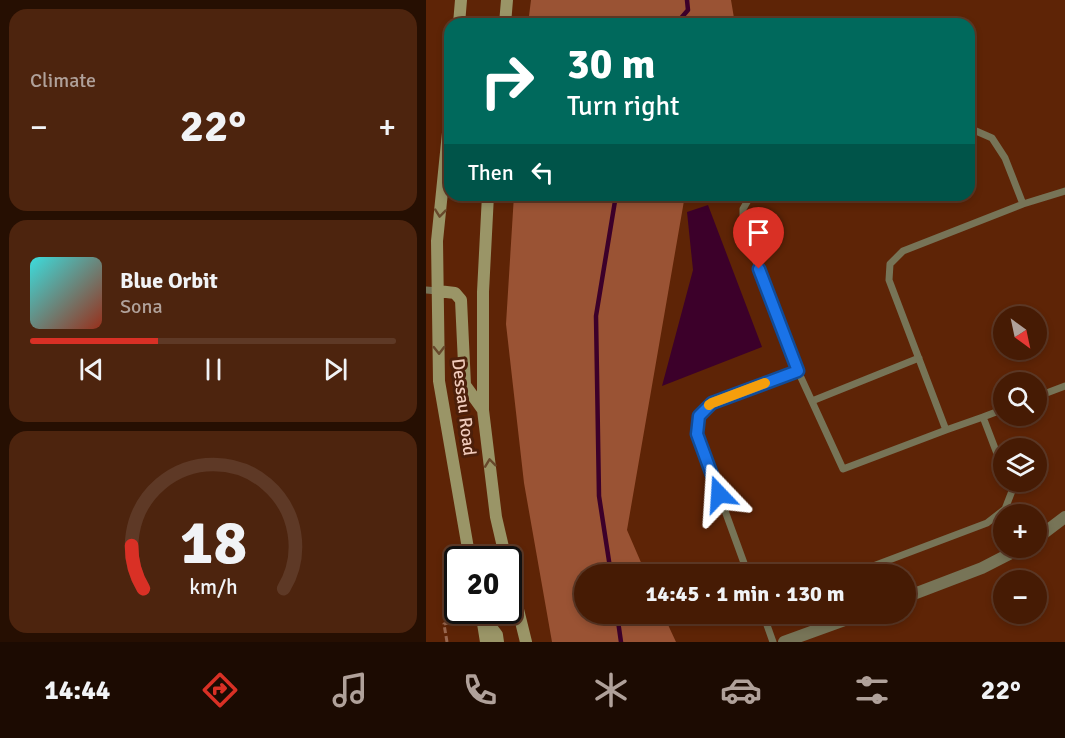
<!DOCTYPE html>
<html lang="en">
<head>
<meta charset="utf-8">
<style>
	body { margin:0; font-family:Signika,sans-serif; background:#4d240e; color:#f1f3f6; height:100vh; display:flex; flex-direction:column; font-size:22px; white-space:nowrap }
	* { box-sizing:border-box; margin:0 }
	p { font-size:20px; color:#b0a19a }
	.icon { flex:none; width:33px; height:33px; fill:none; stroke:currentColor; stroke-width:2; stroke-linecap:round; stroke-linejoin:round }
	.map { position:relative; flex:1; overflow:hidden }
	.sheet { display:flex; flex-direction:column; gap:9px; padding:9px; background:#260f02; width:426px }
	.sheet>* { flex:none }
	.top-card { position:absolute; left:18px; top:18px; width:531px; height:183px; border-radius:18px; box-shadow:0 3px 9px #0003,0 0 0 2px #5e3926; background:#00695c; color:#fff; overflow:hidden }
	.needle { width:39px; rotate:147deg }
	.controls { position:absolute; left:567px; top:306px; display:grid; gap:12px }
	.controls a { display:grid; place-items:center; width:54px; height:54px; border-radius:50%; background:#461b04; box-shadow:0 3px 9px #0003,0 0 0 2px #5e3926; font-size:30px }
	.speed { position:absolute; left:18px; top:546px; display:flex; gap:12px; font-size:30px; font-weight:700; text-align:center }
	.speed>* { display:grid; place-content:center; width:78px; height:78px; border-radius:50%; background:#461b04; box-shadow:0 3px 9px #0003,0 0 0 2px #5e3926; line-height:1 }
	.speed .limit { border:3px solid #111; border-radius:9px; background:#fff; color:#111 }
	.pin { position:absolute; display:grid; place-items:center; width:51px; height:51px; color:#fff; margin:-62px -26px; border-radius:50% 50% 50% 0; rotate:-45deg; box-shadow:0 0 6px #0007 }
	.pin .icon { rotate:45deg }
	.me { position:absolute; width:66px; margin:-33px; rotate:340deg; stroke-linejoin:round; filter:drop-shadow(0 0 4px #0008) }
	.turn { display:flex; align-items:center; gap:21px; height:126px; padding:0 24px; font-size:27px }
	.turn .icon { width:78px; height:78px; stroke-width:2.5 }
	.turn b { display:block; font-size:42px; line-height:51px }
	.then { display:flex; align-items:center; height:57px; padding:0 24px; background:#0003; gap:12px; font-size:22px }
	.big { font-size:45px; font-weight:800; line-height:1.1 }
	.sheet .tile { flex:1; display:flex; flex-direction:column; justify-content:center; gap:9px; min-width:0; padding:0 21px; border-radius:18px; background:#4d240e }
	.sheet .dial { align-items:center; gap:0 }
	.dial svg { height:156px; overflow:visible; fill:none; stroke:#5e3926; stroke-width:7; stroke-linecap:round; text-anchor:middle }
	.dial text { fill:#f1f3f6; stroke:none }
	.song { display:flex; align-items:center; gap:18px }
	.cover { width:72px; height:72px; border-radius:9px; background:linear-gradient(135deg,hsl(180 70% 55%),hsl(10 70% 35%)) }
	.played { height:6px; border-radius:3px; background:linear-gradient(90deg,#d93025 35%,#5e3926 35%) }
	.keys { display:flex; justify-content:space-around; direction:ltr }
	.heat { display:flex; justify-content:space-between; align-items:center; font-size:33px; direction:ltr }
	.trip { position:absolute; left:148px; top:564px; width:342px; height:60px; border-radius:30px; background:#461b04; box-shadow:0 3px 9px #0003,0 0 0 2px #5e3926; font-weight:800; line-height:60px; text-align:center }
	.tab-bar { display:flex; height:96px; justify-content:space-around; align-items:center; background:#1c0b02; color:#b0a19a }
	.tab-bar .icon { width:42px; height:42px }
	.tab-bar .active { color:#d93025 }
	.tab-bar b { font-size:27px; color:#f1f3f6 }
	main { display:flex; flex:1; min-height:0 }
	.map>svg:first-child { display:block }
</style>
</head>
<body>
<main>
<section class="sheet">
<div class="tile"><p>Climate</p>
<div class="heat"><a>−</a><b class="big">22°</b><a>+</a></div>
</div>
<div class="tile">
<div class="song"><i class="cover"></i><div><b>Blue Orbit</b><p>Sona</p></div></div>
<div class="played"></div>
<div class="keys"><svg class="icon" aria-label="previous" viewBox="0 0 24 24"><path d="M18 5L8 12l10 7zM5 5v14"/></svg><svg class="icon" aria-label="pause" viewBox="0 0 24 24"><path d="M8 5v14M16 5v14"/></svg><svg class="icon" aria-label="next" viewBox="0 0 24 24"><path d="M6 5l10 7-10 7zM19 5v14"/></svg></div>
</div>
<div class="tile dial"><svg viewBox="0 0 100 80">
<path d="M14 69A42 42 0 1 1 86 69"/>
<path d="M14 69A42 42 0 0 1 8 47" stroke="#d93025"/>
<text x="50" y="56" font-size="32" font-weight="700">18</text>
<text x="50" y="72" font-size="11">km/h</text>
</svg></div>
</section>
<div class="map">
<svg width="639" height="642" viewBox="0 0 639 642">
	<rect width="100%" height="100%" fill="#5e2406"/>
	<!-- forest -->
	<path fill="#9a5334" d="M105,0H305L309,24H102Z
		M88,195H259L201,530L220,574H159V614H237L250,642H126L98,483L80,324Z"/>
	<!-- water -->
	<path fill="#3c002a" d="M282,205L336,347L236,386L267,270L261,212Z"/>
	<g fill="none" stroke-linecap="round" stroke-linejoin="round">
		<!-- stream -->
		<path stroke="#3c002a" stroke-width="4.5" d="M250,24L262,10L261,0
			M185,574L173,496L170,316L190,195
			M191,614L195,642"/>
		<!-- path -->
		<path stroke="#98664e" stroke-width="3" stroke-dasharray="6 3" stroke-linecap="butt" d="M21,642L18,624L35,620"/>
		<!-- service -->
		<path stroke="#777457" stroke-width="7" d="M543,130L550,131L566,138L579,158L597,204L639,191
			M0,290L12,291
			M372,371L417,469L520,430
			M610,397L639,386
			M386,401L493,358
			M578,409L557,417L578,472
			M557,417L520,430L463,280L464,264L477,251L597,204
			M322,574L271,434L272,416L286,403L372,371L317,228V209L325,195
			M426,574L561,523L579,509L586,491L582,482
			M337,614L347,642"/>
		<!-- minor -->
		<path stroke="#777457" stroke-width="12" d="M610,539L639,517
			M480,597L556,568L595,548
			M358,642L435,614"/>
		<!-- secondary -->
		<path stroke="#9a9567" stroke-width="12" d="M33,24L35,0
			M79,24L81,0
			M24,113L11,241L13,381L44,560
			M62,195L57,292V410L70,517L80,560
			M12,291L29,293L35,300L39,385L57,410
			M82,569L100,642
			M55,614L71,635L72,642
			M56,617L60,642"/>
	</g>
	<!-- one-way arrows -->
	<defs><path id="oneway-chevron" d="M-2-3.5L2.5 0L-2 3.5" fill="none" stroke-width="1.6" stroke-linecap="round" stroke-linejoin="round" transform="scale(1.5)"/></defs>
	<g stroke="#67482b">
		<use href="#oneway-chevron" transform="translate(14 213) rotate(96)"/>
		<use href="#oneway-chevron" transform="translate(13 350) rotate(89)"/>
		<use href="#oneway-chevron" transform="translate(64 463) rotate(-97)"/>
	</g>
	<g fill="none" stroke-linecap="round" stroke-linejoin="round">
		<defs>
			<path id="route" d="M293,494L271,434L273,416L286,403L372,371L333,269"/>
		</defs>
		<!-- route casing -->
		<use href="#route" stroke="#114b97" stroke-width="15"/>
		<!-- route -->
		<use href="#route" stroke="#1a73e8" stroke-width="10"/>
		<!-- slow -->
		<path stroke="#f59e0b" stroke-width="10" d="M283,405L286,403L339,383"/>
	</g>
	<g text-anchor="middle" stroke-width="6" stroke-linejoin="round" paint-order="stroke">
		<!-- street labels -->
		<g font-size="18" fill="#f0cbbc" stroke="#4c1f0a">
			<text transform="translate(38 407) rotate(83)" y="6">Dessau Road</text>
		</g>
	</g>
</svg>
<div class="controls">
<a><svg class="needle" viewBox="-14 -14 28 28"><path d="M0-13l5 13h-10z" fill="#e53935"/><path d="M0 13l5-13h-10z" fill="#b0a19a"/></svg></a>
<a><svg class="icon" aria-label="search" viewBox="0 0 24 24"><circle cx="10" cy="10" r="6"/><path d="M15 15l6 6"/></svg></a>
<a><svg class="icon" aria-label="layers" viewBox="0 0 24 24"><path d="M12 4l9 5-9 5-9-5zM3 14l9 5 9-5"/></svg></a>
<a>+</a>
<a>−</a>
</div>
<div class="speed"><div class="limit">20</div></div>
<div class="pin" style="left:333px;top:269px;background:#d93025"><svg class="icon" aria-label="arrive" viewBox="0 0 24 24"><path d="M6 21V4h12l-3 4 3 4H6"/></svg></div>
<svg class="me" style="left:293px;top:494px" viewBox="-20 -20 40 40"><path d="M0-17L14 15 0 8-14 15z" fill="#1a73e8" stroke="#fff" stroke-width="4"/></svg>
<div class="trip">14:45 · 1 min · 130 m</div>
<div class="top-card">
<div class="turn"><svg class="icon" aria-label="right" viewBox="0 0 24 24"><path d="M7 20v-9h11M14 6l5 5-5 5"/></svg><div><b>30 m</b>Turn right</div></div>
<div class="then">Then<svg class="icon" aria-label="left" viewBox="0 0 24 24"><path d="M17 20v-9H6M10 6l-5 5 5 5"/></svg></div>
</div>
</div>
</main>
<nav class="tab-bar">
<b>14:44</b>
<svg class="icon active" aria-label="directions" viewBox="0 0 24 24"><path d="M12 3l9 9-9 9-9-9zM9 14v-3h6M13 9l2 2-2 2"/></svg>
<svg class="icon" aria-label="music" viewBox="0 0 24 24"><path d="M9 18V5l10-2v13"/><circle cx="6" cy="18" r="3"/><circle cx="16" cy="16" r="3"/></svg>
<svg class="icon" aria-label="phone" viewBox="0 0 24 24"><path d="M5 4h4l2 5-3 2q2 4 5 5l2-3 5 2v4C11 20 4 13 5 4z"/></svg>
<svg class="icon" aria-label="climate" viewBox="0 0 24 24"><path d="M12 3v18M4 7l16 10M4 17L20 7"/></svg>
<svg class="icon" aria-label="car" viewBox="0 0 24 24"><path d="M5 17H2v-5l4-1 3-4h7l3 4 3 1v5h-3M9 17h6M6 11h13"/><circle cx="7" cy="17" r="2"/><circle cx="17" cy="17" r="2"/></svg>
<svg class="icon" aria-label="filters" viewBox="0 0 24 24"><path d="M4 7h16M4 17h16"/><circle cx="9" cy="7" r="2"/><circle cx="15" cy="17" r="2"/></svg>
<b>22°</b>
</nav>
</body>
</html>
